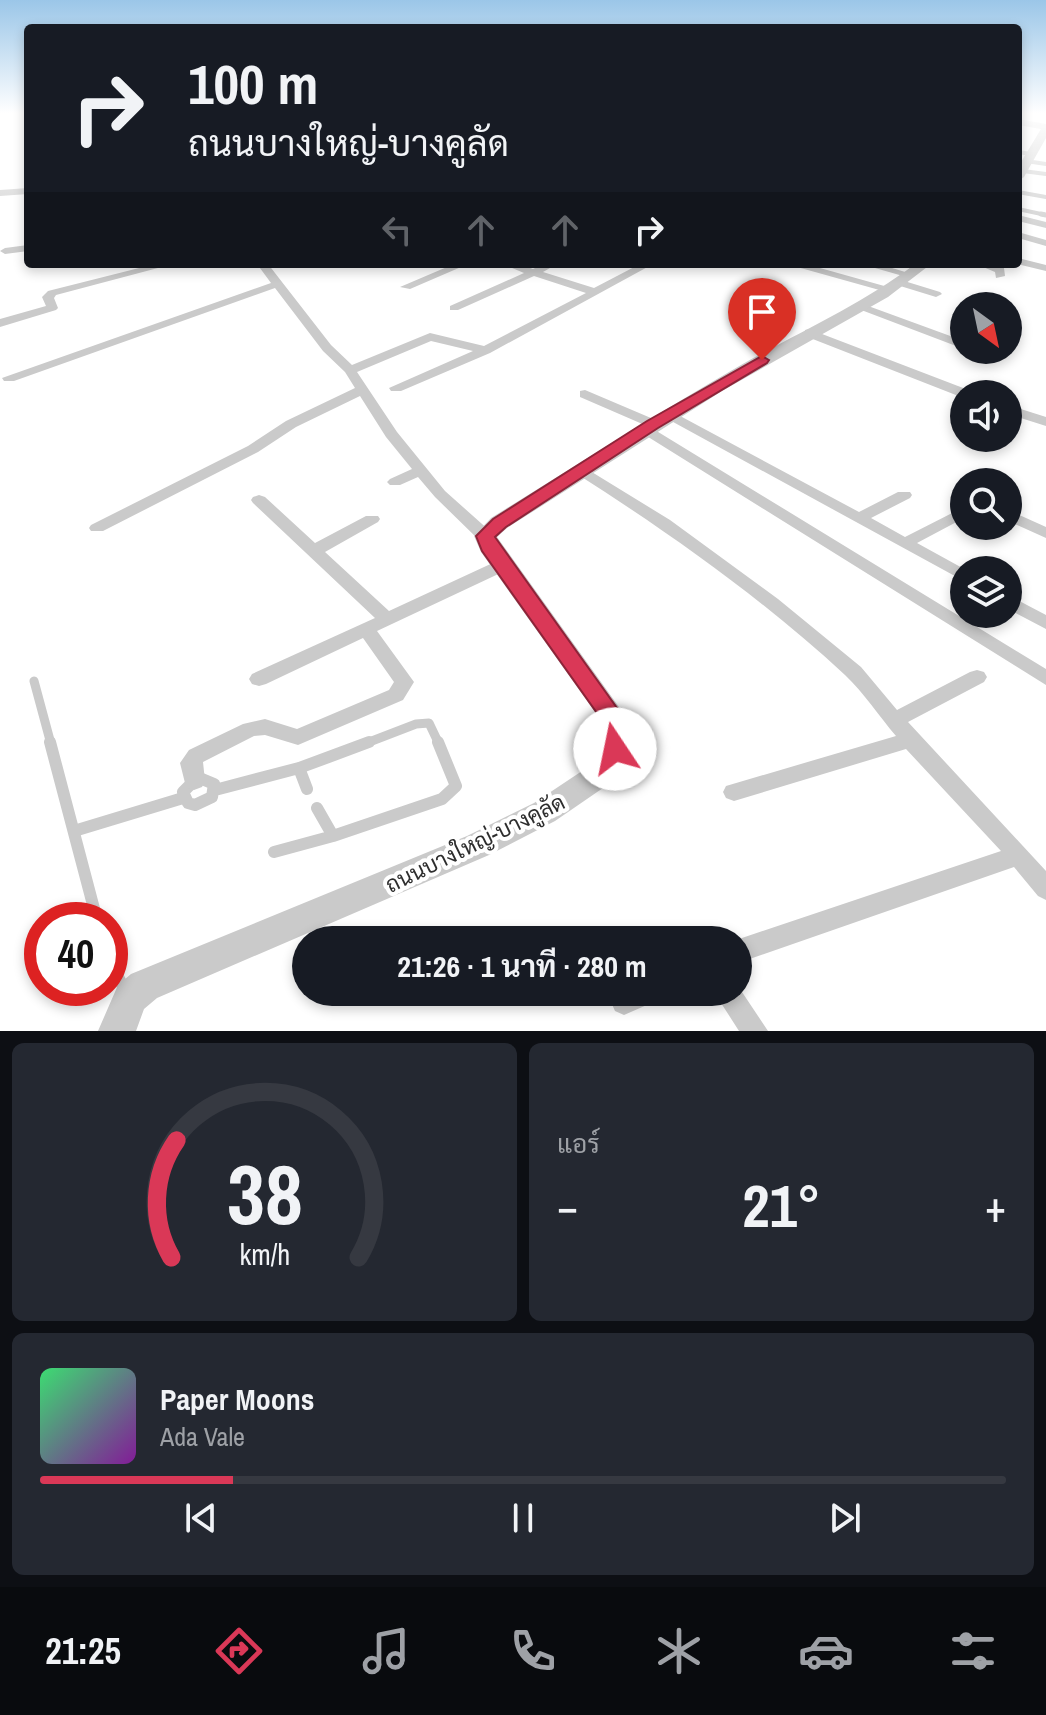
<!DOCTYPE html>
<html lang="th">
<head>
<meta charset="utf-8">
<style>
	body { margin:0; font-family:"Archivo Narrow",Sarabun,sans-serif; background:#242831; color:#f1f3f6; height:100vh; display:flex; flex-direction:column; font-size:30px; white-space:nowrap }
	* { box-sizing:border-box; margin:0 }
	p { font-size:26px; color:#9ea1a6 }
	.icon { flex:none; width:44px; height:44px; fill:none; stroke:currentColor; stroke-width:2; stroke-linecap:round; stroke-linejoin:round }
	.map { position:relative; height:1031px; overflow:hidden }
	.details { display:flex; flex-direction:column; gap:12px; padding:12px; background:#0d0f14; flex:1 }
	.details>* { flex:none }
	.top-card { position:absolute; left:24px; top:24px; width:998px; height:244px; border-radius:8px; box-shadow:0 4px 12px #0003; background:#171b24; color:#f1f3f6; overflow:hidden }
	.needle { width:52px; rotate:147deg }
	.tools { position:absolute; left:950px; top:292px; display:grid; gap:16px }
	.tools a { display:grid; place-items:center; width:72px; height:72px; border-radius:50%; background:#171b24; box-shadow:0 4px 12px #0003; font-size:40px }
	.speed { position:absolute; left:24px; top:902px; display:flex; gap:16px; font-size:40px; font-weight:700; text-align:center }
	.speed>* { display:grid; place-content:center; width:104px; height:104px; border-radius:50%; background:#171b24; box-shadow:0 4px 12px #0003; line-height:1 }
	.speed .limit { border:12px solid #d22; background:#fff; color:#111 }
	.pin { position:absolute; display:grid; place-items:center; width:68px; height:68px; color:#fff; margin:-82px -34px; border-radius:50% 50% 50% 0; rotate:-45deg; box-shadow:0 0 8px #0007 }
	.pin .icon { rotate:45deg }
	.me { position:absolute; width:88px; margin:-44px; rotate:349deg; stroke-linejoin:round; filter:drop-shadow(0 0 6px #0008) }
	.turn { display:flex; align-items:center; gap:28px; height:168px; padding:0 32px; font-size:36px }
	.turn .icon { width:104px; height:104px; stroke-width:2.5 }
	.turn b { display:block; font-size:56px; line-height:68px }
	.lanes { display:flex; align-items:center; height:76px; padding:0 32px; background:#0003; justify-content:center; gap:40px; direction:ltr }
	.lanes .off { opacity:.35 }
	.big { font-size:60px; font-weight:700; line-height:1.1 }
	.details .widget { flex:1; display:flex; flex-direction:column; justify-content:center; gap:12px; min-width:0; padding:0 28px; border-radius:12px; background:#242831 }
	.details .dial { align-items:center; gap:0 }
	.dial svg { height:208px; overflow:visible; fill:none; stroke:#363941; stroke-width:7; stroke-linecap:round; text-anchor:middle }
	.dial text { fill:#f1f3f6; stroke:none }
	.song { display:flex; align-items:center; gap:24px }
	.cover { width:96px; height:96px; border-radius:12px; background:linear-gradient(135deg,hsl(140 70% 55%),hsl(290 70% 35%)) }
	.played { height:8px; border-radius:4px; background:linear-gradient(90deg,#da3857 20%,#363941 20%) }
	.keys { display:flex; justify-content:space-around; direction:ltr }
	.heat { display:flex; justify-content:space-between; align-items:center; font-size:44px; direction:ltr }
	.details .tiles { flex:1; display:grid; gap:12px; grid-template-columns:1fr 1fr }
	.widget:last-child { grid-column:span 2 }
	.trip { position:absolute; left:292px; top:926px; width:460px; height:80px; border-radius:40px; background:#171b24; box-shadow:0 4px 12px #0003; font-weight:700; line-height:80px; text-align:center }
	.tabs { display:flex; height:128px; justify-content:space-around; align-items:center; background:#090b0e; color:#9ea1a6 }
	.tabs .icon { width:56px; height:56px }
	.tabs .selected { color:#da3857 }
	.tabs b { font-size:36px; color:#f1f3f6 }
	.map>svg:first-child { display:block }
</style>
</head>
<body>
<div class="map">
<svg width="1046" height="1031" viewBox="0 0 1046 1031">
	<rect width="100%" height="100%" fill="#fff"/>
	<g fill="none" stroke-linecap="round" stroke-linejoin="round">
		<!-- service-far3 -->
		<path stroke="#cacaca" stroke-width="4" d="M1018,152L1031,154
			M1026,161L1046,164
			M1023,171L1046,174
			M1018,192L1046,197
			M1018,209L1046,215"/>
		<!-- service-far2 -->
		<path stroke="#cacaca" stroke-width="5" d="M1041,214L1046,215
			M796,264L889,290"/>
		<!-- service-far1 -->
		<path stroke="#cacaca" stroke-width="9" d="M34,681L51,744
			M364,744L416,724L429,723L439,744"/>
		<!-- service -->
		<path stroke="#cacaca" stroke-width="12" d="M50,742L97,920
			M299,768L307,789
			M202,779L214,784L212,797L195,805L188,803L183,792L194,781Z
			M215,790L299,768L369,742
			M317,808L333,836L442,799L456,786L438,742
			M74,831L183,798
			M274,852L333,836
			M110,962L125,990"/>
		<!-- minor -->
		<path fill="#cacaca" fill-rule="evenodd" d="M28,188V194L0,196V190Z
			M1018,215L1046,222V228L1018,221Z
			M1018,232L1046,240V246L1018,238Z
			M28,245V251L5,254L0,251L5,248Z
			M1018,258L1046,265V271L1017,264Z
			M155,264H173L56,295L54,298L58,308L56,310L0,327V319L46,306L42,297L48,291Z
			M257,264H268L331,345L352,365L430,333L484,346L586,293L534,276L458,310H450V306L524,273L503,264H519L533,269L543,264H557L543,272L594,288L640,264H653L490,353L401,391H391L389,388L473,351L431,341L357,372L397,432L445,491L491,532L493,536L491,540H479L435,497L418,477L400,485H390L387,482L390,479L412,469L386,437L360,396L296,427L258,452L103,531H91L89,528L91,525L248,446L286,421L355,388L345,372L323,351L275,288L14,381H4L2,378L271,283Z
			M454,264H468L410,289L400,287Z
			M861,264H879L915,275L910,278Z
			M976,264H992L1004,268L1005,276L996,278L995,272Z
			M901,280L940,292L942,294L936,297L897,285L895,283Z
			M860,303L964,341V349L856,308V304Z
			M809,329L971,391L973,394H964V398L961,397L805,336V330Z
			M585,390L658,421L660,424L658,427H650L1046,669V685L637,430L639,427L647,426L580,397V391Z
			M1008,405L1046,417V426L1008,414Z
			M669,410L859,512L898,492H910L912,495L910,498L871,518L905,537L964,507V518L917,543L966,570H964V581L664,417L662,414L664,411Z
			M582,466L670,520L778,599L861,667L897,710L970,672L977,670L984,672L987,677L984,682L908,722L1046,871V900L1038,896L1014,867L738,963L736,940L1001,851L906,749L734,801L726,798L723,792L726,786L896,736C879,716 864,693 845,675C763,599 671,534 577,474L574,471Z
			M259,495L265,497L315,543L366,516H378L380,519L378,522L325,552L389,611L497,561L503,560L512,565L509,569L377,631L414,682L403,700L298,745L265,735L254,736L203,762L205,781L202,787L194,790L186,787L180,763L189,750L243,724L265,719L297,729L389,690L394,682L363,638L266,684L259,686L252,684L249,679L252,674L375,618L253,503L251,500L253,497Z
			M1008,510L1046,527V538L1008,521Z
			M1008,595L1046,615V629L1008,609Z
			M738,986L768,1031H739L714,992H738Z
			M617,992H660L656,1001L624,1015L615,1011L611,1002Z"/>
		<!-- tertiary -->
		<path fill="#cacaca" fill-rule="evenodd" d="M1018,119L1046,124V138L1024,177L1018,181V167L1041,129L1018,125Z
			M915,264H931L888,297L722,391L507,528L497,537L624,714L628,750L603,788L555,821L489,855L157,998L144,1009L136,1031H98L118,985L131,974L467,836L534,803L582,771L600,747L595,712L481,552L474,536L491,518C574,467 656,414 741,365C799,332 861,305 915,264Z"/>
	</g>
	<!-- sky -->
	<linearGradient id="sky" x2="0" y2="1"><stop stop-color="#9bc6e8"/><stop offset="0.44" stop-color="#fff"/><stop offset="1" stop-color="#fff" stop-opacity="0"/></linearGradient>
	<rect width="1046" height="257" fill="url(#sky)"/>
	<!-- route -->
	<path fill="#da3857" stroke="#8e2439" stroke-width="2" d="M762,356L769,360L767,363L658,428L506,527L495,537L622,715L627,749L623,756L615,758L606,756L599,716L482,551L476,536L493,519L647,421Z"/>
	<g text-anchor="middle" stroke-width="8" stroke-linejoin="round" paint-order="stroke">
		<!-- street labels -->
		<g font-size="22" fill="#2d2d2d" stroke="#fff">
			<text transform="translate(475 843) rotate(-26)" y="8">ถนนบางใหญ่-บางคูลัด</text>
		</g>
	</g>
</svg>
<div class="tools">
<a><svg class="needle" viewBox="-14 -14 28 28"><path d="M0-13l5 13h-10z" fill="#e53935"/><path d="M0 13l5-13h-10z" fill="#9ea1a6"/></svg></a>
<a><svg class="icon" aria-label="sound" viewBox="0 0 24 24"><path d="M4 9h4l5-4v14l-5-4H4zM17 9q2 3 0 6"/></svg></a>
<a><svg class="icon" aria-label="search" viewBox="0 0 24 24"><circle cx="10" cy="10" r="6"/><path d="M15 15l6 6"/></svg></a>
<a><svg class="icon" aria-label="layers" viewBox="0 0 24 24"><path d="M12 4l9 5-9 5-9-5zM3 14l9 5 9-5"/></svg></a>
</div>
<div class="speed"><div class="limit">40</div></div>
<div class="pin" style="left:762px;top:360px;background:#d93025"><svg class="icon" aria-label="arrive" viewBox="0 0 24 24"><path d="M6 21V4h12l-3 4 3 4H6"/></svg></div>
<svg class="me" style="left:615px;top:749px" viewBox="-20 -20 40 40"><circle r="19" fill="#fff"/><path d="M0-13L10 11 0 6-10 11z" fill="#da3857"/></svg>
<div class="trip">21:26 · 1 นาที · 280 m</div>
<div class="top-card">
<div class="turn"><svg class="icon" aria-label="right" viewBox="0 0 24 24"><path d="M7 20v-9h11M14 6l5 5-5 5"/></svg><div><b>100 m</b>ถนนบางใหญ่-บางคูลัด</div></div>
<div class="lanes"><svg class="icon off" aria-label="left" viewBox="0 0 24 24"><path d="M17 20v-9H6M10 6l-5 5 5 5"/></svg><svg class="icon off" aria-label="ahead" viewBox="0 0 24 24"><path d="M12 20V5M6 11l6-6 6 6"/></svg><svg class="icon off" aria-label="ahead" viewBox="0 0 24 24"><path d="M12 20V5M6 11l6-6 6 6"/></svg><svg class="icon" aria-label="right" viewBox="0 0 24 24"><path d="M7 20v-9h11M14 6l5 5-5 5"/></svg></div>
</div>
</div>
<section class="details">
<div class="tiles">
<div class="widget dial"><svg viewBox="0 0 100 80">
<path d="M14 69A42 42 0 1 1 86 69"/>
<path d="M14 69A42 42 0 0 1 16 24" stroke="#da3857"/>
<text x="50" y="56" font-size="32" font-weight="700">38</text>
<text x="50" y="72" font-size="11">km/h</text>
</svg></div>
<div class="widget"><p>แอร์</p>
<div class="heat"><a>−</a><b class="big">21°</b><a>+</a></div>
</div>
<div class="widget">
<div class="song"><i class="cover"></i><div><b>Paper Moons</b><p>Ada Vale</p></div></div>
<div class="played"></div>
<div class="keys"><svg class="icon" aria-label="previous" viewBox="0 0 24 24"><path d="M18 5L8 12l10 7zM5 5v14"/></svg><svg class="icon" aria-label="pause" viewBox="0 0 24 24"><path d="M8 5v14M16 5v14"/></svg><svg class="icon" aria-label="next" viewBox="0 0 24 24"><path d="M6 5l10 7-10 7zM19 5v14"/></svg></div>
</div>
</div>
</section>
<nav class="tabs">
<b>21:25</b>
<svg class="icon selected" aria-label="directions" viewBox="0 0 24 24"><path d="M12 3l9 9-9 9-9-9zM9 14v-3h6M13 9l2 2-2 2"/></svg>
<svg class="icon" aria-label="music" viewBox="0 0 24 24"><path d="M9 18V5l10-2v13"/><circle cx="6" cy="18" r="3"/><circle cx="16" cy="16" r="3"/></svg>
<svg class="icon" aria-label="phone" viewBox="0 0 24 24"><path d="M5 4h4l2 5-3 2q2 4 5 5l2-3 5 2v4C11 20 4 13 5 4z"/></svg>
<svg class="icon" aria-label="climate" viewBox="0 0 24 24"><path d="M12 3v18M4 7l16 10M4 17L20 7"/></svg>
<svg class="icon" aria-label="car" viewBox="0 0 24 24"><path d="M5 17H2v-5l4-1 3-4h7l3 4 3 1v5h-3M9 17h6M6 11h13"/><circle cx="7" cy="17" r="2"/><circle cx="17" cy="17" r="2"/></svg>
<svg class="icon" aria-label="filters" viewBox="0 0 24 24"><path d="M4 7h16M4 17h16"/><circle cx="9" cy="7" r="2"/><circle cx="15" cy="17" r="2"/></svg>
</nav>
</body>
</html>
